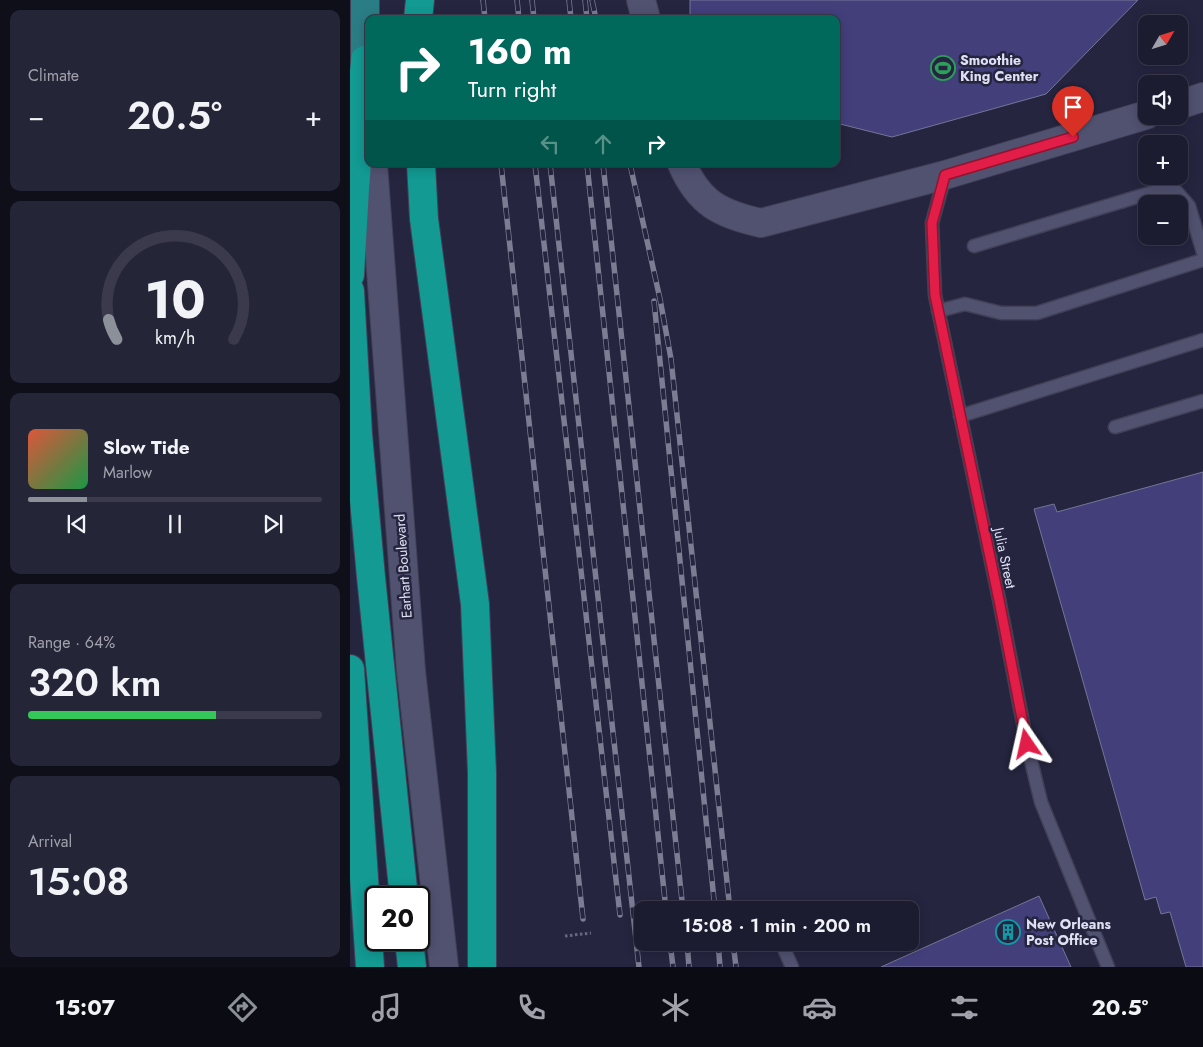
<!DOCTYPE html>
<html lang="en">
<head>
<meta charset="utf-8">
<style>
	body { margin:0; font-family:Jost,sans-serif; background:#252538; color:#f1f3f6; height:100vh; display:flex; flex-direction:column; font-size:19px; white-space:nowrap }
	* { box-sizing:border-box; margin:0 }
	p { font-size:16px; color:#a0a1ab }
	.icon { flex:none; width:28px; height:28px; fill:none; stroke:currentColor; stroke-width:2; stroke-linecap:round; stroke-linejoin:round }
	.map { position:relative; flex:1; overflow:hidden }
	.drawer { display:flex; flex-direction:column; gap:10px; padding:10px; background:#0f0f1a; width:350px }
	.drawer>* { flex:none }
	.hud { position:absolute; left:15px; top:15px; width:475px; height:152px; border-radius:10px; box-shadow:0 2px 12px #0003,0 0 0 1px #3a3a4c; background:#00695c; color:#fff; overflow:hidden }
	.needle { width:32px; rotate:51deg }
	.fabs { position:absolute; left:788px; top:15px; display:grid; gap:10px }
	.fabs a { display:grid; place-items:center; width:50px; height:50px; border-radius:10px; background:#1c1c30; box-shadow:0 2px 12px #0003,0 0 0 1px #3a3a4c; font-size:25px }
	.speed { position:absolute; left:15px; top:886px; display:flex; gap:10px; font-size:25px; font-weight:700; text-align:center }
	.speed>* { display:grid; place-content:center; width:65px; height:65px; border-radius:50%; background:#1c1c30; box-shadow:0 2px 12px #0003,0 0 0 1px #3a3a4c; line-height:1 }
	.speed .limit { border:2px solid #111; border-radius:8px; background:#fff; color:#111 }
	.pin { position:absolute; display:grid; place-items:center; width:42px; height:42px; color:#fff; margin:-51px -21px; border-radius:50% 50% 50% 0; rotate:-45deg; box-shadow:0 0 5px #0007 }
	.pin .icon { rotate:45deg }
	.me { position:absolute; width:55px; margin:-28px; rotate:349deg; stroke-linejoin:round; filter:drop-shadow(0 0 4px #0008) }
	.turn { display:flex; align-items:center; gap:18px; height:105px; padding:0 20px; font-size:22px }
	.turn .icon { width:65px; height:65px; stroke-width:2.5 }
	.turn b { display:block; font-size:35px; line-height:42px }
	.lanes { display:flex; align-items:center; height:48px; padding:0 20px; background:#0003; justify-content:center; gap:25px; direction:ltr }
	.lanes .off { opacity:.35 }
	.big { font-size:38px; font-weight:600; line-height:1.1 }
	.drawer .tile { flex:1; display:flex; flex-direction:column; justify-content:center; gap:8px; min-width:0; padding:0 18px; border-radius:10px; background:#252538 }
	.drawer .dial { align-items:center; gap:0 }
	.dial svg { height:130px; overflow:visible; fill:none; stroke:#3a3a4c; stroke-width:7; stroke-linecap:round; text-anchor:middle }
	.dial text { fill:#f1f3f6; stroke:none }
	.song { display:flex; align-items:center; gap:15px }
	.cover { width:60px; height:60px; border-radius:8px; background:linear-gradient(135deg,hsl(10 70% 55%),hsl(140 70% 35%)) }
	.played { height:5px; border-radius:2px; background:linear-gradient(90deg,#8c9099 20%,#3a3a4c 20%) }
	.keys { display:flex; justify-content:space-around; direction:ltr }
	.heat { display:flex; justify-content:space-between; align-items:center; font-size:28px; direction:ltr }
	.charge { height:8px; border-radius:4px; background:linear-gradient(90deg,#34c759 64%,#3a3a4c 0) }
	.trip { position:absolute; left:284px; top:901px; width:285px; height:50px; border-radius:10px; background:#1c1c30; box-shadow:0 2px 12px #0003,0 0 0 1px #3a3a4c; font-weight:600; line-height:50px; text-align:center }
	.dock { display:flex; height:80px; justify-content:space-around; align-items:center; background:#0b0b13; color:#a0a1ab }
	.dock .icon { width:35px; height:35px }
	.dock .on { color:#8c9099 }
	.dock b { font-size:22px; color:#f1f3f6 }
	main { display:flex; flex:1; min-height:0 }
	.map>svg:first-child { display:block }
</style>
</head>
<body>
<main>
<section class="drawer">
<div class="tile"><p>Climate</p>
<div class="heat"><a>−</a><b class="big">20.5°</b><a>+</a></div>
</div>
<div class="tile dial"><svg viewBox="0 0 100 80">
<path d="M14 69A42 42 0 1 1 86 69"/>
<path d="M14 69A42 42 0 0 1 9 57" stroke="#8c9099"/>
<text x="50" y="56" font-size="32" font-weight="700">10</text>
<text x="50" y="72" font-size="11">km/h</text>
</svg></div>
<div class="tile">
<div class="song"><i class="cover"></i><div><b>Slow Tide</b><p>Marlow</p></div></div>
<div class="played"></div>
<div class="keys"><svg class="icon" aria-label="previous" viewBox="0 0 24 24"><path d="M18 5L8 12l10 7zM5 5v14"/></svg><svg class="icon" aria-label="pause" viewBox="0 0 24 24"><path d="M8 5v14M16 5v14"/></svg><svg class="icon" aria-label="next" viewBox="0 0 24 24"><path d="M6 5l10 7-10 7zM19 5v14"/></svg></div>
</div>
<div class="tile"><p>Range · 64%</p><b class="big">320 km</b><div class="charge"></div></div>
<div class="tile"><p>Arrival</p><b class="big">15:08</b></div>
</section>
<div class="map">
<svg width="853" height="967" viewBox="0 0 853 967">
	<rect width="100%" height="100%" fill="#252540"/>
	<!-- building -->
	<path fill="#423f7b" stroke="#747695" d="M340,0H788L696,94L542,137L486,123V19H340Z
		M853,472V967H836L820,912L811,914L806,897L795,900L684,509L704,504L707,512Z
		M689,896L721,967H531Z"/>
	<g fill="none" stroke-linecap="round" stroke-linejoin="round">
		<defs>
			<path id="service" d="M595,176L582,223L585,295L649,599L677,744L691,802L758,967
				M624,246L810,190L826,191L839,206L853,252
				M588,311L615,304L651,313H687L853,260
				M610,416L853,340
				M765,427L853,401
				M431,942L442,967"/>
			<path id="tertiary" d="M291,0L296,19
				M829,105L853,97
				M332,164C349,203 370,214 411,223L595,175L796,115"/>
			<path id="secondary" d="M23,164L61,671L94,967"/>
			<path id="primary" d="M15,60V0"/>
			<path id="motorway" d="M68,19L70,0
				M71,164L74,219L125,604L132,773V967
				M0,275L5,189L15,60
				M0,291L8,434L21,577L54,898
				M0,669L20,967
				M59,940L62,967"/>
		</defs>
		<!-- service casing -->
		<use href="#service" stroke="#414057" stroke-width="15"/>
		<!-- tertiary casing -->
		<use href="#tertiary" stroke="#414057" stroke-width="30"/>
		<!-- secondary casing -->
		<use href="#secondary" stroke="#414057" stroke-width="30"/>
		<!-- primary casing -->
		<use href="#primary" stroke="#414057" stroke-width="30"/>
		<!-- motorway casing -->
		<use href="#motorway" stroke="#414057" stroke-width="30"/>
		<!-- path -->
		<path stroke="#686880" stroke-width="3" stroke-dasharray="2.5 2.5" stroke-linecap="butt" d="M215,936L241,933"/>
		<!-- service -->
		<use href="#service" stroke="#515270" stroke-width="12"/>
		<!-- tertiary -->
		<use href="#tertiary" stroke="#515270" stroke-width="28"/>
		<!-- secondary -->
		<use href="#secondary" stroke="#515270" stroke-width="28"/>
		<!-- primary -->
		<use href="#primary" stroke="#2b7d85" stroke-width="28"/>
		<!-- motorway -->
		<use href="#motorway" stroke="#129a93" stroke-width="28"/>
		<defs>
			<path id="rail" d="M133,0L135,19
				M167,0L169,19
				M182,0L184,19
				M219,0L221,19
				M235,0L237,19
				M242,0L246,19
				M151,164L233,919
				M185,164L270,915
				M200,164L289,967
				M237,164L316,910
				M253,164L333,910
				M280,164L310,299L321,359L380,910
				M304,301L365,910
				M320,942L323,967
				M337,942L339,967
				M368,942L370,967
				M383,942L386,967"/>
		</defs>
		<!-- rail casing -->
		<use href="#rail" stroke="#7c7c93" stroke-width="5.5"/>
		<!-- rail -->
		<use href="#rail" stroke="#252540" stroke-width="4" stroke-dasharray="11" stroke-linecap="butt"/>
	</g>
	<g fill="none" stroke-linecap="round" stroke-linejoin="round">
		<defs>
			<path id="route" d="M677,744L649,600L585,295L582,223L595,175L723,137"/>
		</defs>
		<!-- route casing -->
		<use href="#route" stroke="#92132f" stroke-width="12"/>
		<!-- route -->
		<use href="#route" stroke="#e11d48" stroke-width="9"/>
	</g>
	<!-- icons -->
	<defs>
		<symbol id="stadium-ring" viewBox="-11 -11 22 22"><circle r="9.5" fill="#252540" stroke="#2e9e5b" stroke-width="1.5"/><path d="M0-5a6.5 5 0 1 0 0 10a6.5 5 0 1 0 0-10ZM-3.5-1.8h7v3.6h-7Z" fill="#2e9e5b"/></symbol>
		<symbol id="building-ring" viewBox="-11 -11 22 22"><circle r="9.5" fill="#252540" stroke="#0f9aa8" stroke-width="1.5"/><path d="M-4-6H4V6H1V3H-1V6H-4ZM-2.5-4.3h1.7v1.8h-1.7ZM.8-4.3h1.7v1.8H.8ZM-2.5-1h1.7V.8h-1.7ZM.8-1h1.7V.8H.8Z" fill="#0f9aa8"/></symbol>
	</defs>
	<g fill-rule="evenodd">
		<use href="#stadium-ring" x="579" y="54" width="28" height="28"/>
		<use href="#building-ring" x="644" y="918" width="28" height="28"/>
	</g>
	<g text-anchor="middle" stroke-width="5" stroke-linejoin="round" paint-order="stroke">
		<!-- poi labels -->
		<g font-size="14" font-weight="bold" fill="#dfe0f2" stroke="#252540" text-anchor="start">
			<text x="610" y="65">Smoothie<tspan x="610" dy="16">King Center</tspan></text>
			<text x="676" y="929">New Orleans<tspan x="676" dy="16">Post Office</tspan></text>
		</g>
		<!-- street labels -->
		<g font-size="14" fill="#dfe0f2" stroke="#252540">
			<text transform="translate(655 558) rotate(78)" y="5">Julia Street</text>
			<text transform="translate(53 566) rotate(-94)" y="5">Earhart Boulevard</text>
		</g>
	</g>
</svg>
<div class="fabs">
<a><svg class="needle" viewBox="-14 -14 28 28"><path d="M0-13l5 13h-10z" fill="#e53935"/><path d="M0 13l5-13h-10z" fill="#a0a1ab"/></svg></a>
<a><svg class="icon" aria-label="sound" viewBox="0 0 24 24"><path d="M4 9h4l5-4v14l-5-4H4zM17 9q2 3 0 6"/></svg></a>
<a>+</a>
<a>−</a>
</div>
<div class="speed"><div class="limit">20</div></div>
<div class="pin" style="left:723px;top:137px;background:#d93025"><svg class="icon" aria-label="arrive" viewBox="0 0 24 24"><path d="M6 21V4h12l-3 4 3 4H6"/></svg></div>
<svg class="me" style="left:677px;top:744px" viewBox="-20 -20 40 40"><path d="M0-17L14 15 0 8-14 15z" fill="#e11d48" stroke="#fff" stroke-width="4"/></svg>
<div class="trip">15:08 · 1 min · 200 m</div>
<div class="hud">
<div class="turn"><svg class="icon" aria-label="right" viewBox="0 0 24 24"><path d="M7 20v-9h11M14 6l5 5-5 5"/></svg><div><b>160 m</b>Turn right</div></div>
<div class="lanes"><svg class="icon off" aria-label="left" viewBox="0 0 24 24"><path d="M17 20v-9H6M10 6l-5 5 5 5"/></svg><svg class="icon off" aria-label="ahead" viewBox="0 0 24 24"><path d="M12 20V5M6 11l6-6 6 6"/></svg><svg class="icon" aria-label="right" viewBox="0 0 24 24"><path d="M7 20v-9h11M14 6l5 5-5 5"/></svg></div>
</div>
</div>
</main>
<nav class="dock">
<b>15:07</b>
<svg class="icon on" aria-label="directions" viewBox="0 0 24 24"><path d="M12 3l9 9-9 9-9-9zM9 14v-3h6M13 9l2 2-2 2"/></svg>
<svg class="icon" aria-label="music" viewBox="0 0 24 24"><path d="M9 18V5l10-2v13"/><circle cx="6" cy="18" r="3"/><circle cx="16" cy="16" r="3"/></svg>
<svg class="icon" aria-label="phone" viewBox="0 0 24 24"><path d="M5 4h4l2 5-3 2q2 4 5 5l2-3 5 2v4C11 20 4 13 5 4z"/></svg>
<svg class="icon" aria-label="climate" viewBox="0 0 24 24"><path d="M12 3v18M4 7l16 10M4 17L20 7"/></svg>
<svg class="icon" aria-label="car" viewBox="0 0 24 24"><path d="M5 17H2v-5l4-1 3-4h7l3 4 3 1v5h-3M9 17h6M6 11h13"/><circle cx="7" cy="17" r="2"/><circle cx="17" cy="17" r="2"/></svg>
<svg class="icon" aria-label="filters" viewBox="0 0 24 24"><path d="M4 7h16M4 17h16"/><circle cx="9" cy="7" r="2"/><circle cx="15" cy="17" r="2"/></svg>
<b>20.5°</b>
</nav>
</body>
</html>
